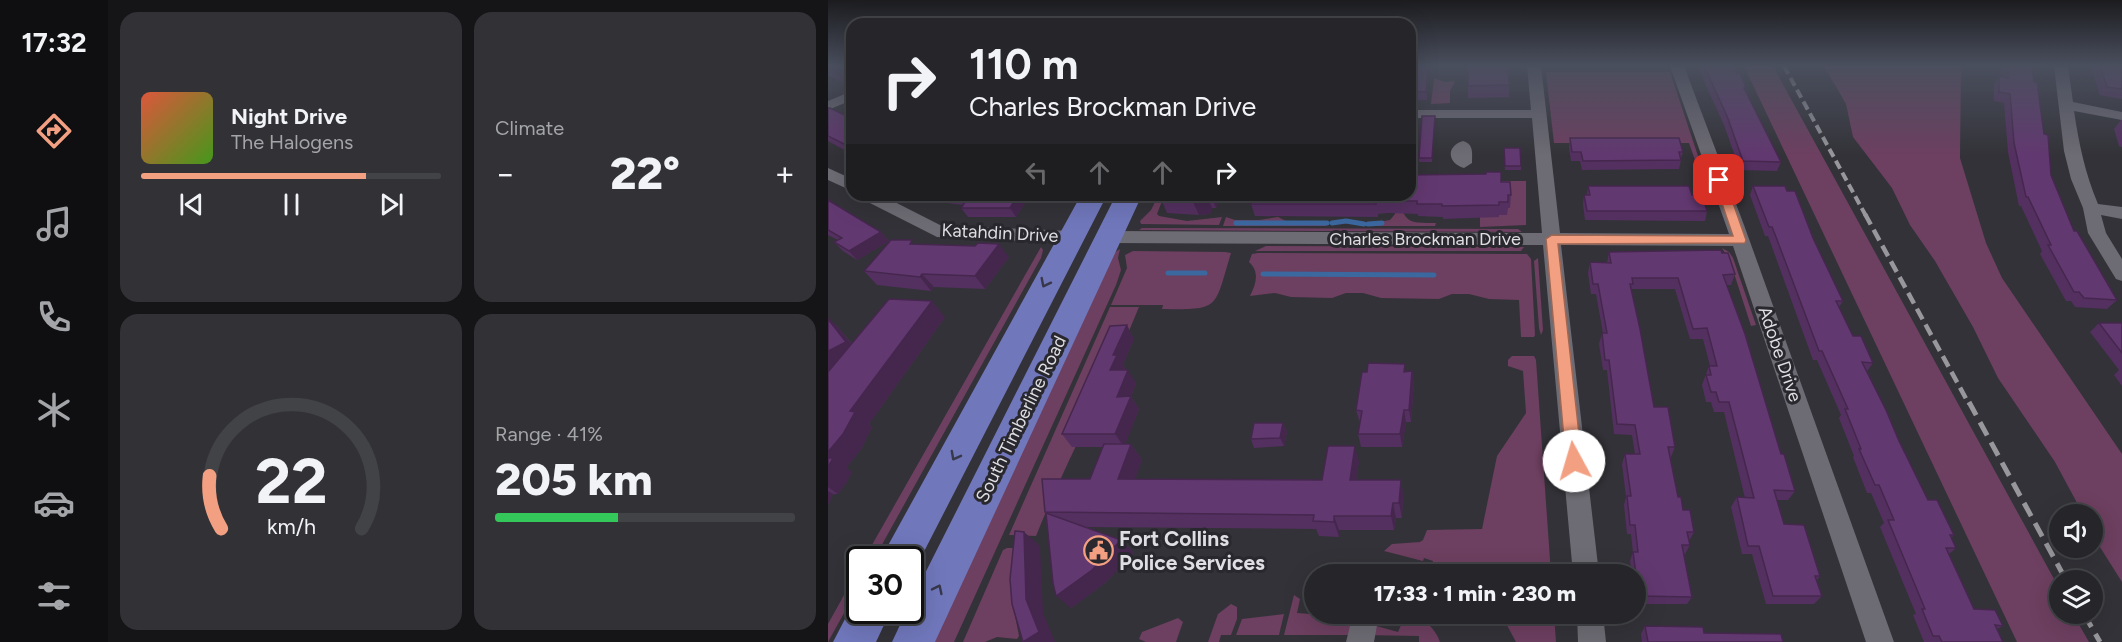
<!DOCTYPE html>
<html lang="en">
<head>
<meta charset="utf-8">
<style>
	body { margin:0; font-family:Figtree,sans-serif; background:#323236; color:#f1f3f6; height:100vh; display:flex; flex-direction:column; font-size:22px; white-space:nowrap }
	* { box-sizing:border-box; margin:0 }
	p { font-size:20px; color:#a4a5a8 }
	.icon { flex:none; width:33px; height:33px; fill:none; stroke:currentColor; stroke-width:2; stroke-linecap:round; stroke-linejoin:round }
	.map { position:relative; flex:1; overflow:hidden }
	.details { display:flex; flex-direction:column; gap:12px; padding:12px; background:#151517; width:720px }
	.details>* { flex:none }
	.top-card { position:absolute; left:18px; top:18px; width:570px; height:183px; border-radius:18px; box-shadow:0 6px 24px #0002,0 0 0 2px #424347; background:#26262a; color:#f1f3f6; overflow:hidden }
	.buttons { position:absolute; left:1221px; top:504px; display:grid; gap:12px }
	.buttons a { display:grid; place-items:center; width:54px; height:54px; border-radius:50%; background:#26262a; box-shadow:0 6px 24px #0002,0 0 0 2px #424347; font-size:30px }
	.speed { position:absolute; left:18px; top:546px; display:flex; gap:12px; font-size:30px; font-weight:700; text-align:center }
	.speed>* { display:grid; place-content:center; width:78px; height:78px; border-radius:50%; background:#26262a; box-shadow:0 6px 24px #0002,0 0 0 2px #424347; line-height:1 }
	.speed .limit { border:3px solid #111; border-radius:9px; background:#fff; color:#111 }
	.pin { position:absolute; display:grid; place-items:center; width:51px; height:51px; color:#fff; margin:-26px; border-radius:12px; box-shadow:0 3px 9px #0006 }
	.me { position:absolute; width:66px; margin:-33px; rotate:354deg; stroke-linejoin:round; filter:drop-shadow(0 0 4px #0008) }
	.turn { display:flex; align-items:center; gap:21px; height:126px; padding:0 24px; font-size:27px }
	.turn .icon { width:78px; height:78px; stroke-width:2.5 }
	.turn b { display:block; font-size:42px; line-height:51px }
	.lanes { display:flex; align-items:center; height:57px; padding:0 24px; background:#0003; justify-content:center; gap:30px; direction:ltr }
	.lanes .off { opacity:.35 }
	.big { font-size:45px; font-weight:800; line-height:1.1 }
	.details .card { flex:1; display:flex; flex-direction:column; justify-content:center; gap:9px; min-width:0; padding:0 21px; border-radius:18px; background:#323236 }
	.details .dial { align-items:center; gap:0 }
	.dial svg { height:156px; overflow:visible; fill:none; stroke:#424347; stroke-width:7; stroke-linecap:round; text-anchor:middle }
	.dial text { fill:#f1f3f6; stroke:none }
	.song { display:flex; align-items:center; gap:18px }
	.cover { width:72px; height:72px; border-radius:9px; background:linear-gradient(135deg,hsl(10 70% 55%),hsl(100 70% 35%)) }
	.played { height:6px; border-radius:3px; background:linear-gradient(90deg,#f39f82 75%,#424347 75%) }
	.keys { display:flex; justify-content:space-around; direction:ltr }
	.heat { display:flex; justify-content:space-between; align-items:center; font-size:33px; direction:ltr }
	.charge { height:9px; border-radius:4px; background:linear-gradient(90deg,#34c759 41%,#424347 0) }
	.details .tiles { flex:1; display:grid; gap:12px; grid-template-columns:repeat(2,1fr) }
	.trip { position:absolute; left:476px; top:564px; width:342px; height:60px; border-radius:30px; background:#26262a; box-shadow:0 6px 24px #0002,0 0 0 2px #424347; font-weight:800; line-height:60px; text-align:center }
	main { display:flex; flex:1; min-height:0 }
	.tabs { display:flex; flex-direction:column; width:108px; justify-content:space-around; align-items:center; background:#0f0f11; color:#a4a5a8 }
	.tabs .icon { width:42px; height:42px }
	.tabs .current { color:#f39f82 }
	.tabs b { font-size:27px; color:#f1f3f6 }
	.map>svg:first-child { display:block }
</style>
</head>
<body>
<main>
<nav class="tabs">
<b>17:32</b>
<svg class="icon current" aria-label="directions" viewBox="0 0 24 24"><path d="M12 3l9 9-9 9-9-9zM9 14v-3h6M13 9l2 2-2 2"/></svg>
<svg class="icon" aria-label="music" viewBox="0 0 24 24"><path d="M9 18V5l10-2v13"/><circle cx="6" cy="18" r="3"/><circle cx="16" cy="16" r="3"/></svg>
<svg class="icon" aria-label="phone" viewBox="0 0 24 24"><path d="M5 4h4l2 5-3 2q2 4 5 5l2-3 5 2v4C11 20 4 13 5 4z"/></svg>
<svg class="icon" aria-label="climate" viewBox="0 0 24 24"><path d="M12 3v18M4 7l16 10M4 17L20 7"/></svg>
<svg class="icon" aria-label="car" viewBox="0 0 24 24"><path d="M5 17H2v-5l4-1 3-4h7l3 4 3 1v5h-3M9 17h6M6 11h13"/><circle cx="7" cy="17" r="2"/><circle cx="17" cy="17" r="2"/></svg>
<svg class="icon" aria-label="filters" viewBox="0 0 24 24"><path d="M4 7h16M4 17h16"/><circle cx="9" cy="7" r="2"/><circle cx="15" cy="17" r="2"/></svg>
</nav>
<section class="details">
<div class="tiles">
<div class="card">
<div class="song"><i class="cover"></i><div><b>Night Drive</b><p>The Halogens</p></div></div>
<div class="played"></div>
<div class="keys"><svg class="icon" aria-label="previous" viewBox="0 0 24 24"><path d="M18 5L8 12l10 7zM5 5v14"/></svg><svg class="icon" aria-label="pause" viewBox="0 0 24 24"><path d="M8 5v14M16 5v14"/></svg><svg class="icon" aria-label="next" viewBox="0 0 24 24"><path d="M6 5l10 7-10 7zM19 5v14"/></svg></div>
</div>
<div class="card"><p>Climate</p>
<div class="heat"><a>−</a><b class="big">22°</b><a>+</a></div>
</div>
<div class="card dial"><svg viewBox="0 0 100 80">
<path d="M14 69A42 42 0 1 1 86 69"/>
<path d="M14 69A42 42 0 0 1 8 42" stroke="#f39f82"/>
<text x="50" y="56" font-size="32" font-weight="700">22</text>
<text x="50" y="72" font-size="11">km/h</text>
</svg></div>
<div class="card"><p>Range · 41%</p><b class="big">205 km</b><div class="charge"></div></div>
</div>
</section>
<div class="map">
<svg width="1294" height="642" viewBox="0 0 1294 642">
	<rect width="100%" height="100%" fill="#333238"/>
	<!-- green -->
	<path fill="#6d3f60" d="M916,66H945L1231,588L1232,614H1245L1261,642H1189Z
		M996,66H1133L1132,158L1158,243L1174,278L1294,454V582L1265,536L1264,514H1255L1227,462L1170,378L1145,327L1107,261L1082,225L1064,188L1025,137L1018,104Z
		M718,72H842L877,177H873L861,143H726Z
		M606,78L617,82L627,81L622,91V103L603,104Z
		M652,181H698V225L652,227Z
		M570,195C577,223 579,223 608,223L607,226H542L540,224L562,220L567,214Z
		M330,196H336L329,214L331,216L359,221L394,217L391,225L313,224L312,221L323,210Z
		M398,217L407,220H431L450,217L462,223L499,224L498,226H395Z
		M314,228L690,229L694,232L311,230Z
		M438,246L696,247L693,251H427Z
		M213,247L215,250L213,258L46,559H36Z
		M894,248L901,252L905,258L928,325L923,326L902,261Z
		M292,249L290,258L293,270L288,285L126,642H104L284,254Z
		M305,251L397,252L403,253C386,309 393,310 334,309L335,305H283L299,268L297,255Z
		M430,253L699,254L703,259L707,335L706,337H693L691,300L661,299L641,294H624L611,299L553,298L535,293H518L504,298L463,297L447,293L422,296C428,284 432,272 421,262L424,254Z
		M710,258L715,330L713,335L711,328L706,261Z
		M282,307H311C280,384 238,461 208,536L181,535Z
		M684,356H706L708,360L723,574H631L604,564L605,561L596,558L595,561L556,551L564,544L592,542L595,540L599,530L654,529L669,456L698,413L695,371L680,366V360Z
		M179,548H188L185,605L191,636L189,639L169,637L157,642H135L175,550Z
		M31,568V586L0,642V624Z
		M466,595L472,599L469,613L522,617L523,614H532L527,635H456Z
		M403,604L409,607V619L403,635H393L391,642H380L390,614Z
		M456,614L451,635H408L414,619Z
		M578,614C594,617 607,627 612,642H591V636L533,635L534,622L570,632Z
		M673,614H726L728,642H688Z
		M350,618L355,622L348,642H318L311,639L314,632Z"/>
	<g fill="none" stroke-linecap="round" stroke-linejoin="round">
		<!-- stream -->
		<path stroke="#3b689f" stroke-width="5" d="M408,223H499
			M504,223L518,221L536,224
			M540,224L554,223
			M340,273H377
			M435,274L606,275"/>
		<!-- street -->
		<path fill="#6d6b73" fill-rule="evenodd" d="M699,66H713L732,233L901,234L842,66H856L916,225L1066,642H1038L905,246L733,245L771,574H745L715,245L281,243L275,241L272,237L275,233L281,231L714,233L704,118H582V110H703Z
			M1226,66H1240L1245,102L1294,112V120L1246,111C1251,144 1257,173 1270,204L1294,207V219L1273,215L1278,233L1294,259V281L1288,279L1260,233L1255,208L1243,179L1236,151Z
			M24,91V100L0,110V101Z
			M635,141C646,144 644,153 644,163L636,168C619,163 618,146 635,141Z
			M0,168L24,179V191L0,180Z
			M32,195H53L112,225L241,231L247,233L250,237L247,241L241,243L109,237L34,199Z
			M525,614H551L546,642H518Z
			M749,614H775L778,642H750Z"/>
		<!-- primary -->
		<path fill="#7077bb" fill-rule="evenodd" d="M253,195H279L85,573L82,574V560H52Z
			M288,195H314L107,642H64L79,610H82V603Z
			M32,594V610H63L48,642H5L29,596Z"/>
		<!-- rail-far2 -->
		<path stroke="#98979c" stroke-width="4" stroke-dasharray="9 4.5" stroke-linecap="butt" d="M956,66L1038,216"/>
		<!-- rail-far1 -->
		<path stroke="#98979c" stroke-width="4.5" stroke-dasharray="12 6" stroke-linecap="butt" d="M1037,214L1141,404"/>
		<!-- rail -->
		<path stroke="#98979c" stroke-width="5" stroke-dasharray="15 8" stroke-linecap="butt" d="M1141,402L1238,580
			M1256,614L1272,642"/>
	</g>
	<!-- wall -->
	<path fill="#543060" d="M0,66H24V79L16,83L0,75Z
		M582,66L601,68L599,100H582Z
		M871,66H906L918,88L917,90L953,162L949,171L912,170L896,125L876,81Z
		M1174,66H1204L1206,82L1223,175L1246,231L1289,300L1279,309L1247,307L1243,301H1238L1212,254L1214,251L1193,206H1191L1180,152L1176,103L1166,101V85L1171,76H1174Z
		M1263,66H1294V99L1272,95Z
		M640,67L681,85V97L640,98Z
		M0,108L18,116L24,113V154L0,141Z
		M607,116L604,162H591V158Z
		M1293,120H1294V147L1291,146L1286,129Z
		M742,138L855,152L853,158V160L851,169L754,170L752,161H743L741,147Z
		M676,148L693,166V170H677Z
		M658,174L673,182L683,195L682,208H680L679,215H671V217L615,219V217L590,216V214L559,213L550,214V217L427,216L423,204Z
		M760,186L864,195L879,211L877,221L757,220L755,204L756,195H759Z
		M925,186L959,191L985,238L1015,301L1011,307L1025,336L1045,363L1039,371L1071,441L1100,500L1126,535L1123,538L1128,548L1121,554L1146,609L1175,626L1169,629L1175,642H1096L1085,615L1088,614L1052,527L1056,523L1043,493H1039L1025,457L1026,456L1011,418L1013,415L989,360H985L944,247L940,236H937L922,195Z
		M106,195H202L188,217H140L133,208L135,205L119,203Z
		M335,195H393L388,208H384L382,214L371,215L339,213L333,199Z
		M0,200L53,232L61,241L29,260L15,251L6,242L10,240L0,235Z
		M87,244L181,257L157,289L106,287L103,291L49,285L36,271Z
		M781,252L894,253L907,274L903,285H899L953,454L967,491L960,500H949L956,524L992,576L989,580L994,596L986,604H938L924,554H914L903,507L909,497L917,498L896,412H886L883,402H878L874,385L881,366H882L875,339H862L847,289H804L803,292L826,407L847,447L843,457H842L850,497L866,532L861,541L862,545L857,554H856L864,597L859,604H807V574H804L802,561L805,552L803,534H799L796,505L798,497L794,464L797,454H807L804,435L786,434L779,370H775L771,344L774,333H775L768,294H763L760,273L762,262L779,263Z
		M117,317L41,424L44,427L33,449L18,468L24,472L18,483L10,494H5L0,505V318L10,327L24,344Z
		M1271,323H1294V386L1286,375L1291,370L1262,332Z
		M306,339L295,364L297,368L296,370L308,383L303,397L311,409L297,444H303L314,460L307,479L494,480L531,461L528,480H573L575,495L574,518H568L566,530H511V537L491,536L488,529L256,527L293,540L306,553L277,583L243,608L218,513L217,512L262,479L275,447H244L234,434Z
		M584,371L586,384L583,422H578L574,447H533L530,434L532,423L528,410L578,372Z
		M455,423L459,432L456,446L426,448L423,439Z
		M817,626L876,633L955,642H814L813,634Z"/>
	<!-- shaded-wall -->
	<path fill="#45274e" d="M16,66H24V79L16,83L7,70Z
		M600,66H602L599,100L598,92Z
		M190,195H202L188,217L182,208Z
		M379,195L384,208L382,214L371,215L365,202Z
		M383,195H393L388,208Z
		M53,232L61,241L29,260L21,251Z
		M171,244L181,257L157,289L147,276Z
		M94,274L106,287L103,291L92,277Z
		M104,301L117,317L41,424L44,427L33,449L18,468L24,472L18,483L10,494L0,487V452L22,411Z
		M0,318L10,327L32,355L0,372Z
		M299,325L306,339L295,364L297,368L291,383L282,370L285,355Z
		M300,370L308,383L303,397L311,409L296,447L287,434L289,397Z
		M584,371L586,384L583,422L581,410Z
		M576,410L578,422L574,447L572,434Z
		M455,423L459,432L456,446L452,438Z
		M303,444L314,460L302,494L290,479Z
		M527,446L531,461L526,495L522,480Z
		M573,480L575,495L574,518L571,503Z
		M0,491L5,494L0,505Z
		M565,503L568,518L566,530L563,516Z
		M506,516L511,530V537L506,522Z
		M196,532L212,546L215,612L227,642H195L198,599Z
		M293,540L306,553L277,583L243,608L228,596Z"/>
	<!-- building -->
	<path fill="#623870" stroke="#45274e" stroke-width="1.5" d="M0,66H16L7,70Z
		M582,66H600L598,92L582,91Z
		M648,66H680L681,85L640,86V67Z
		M876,66H906L909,73H912L918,88H916L953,162L915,161L899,116Z
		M1180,66H1204L1206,82H1209L1216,134L1220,135L1223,175L1246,231H1249L1289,300L1256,298L1251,292H1246L1220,245H1223L1200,197H1198L1186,143L1182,94L1171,92V76L1180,78Z
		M1272,66H1294V89L1279,87Z
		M0,108H2L18,116L24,113V148L0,136Z
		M594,116H607L604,158H591Z
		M742,138H851L855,152H851L853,160L755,161L753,152H744Z
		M676,148H692L693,166H677Z
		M658,172H673V182H682L683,195H680V202H671V205L614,206V204H589V201H558L548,202V204H423L426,195H582V175L658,174Z
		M760,186H861L864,195H874L879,211H759L756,195H762Z
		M925,186H957L959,191H967L985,238L1015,301H1008L1025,336H1033L1045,363L1034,362L1058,410L1071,441L1100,500H1109L1126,535H1122L1128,548H1118L1146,609L1167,610L1175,626L1167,625L1175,642H1114L1111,636H1105L1094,609H1097L1060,520H1066L1051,485H1047L1031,449H1033L1017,409H1020L994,351H991L948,237L944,227H941Z
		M122,195H190L182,208H133L141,196Z
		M335,195H379L377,200L365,202L333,199Z
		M0,200L53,232L21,251L6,242L14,238L0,230Z
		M63,240H84L82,244L147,246L150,243L171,244L147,276L94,274L92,277L36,271Z
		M893,250L894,253H900L907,274L895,275L917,334L953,454H956L967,491L946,490L956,524L976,525L992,576H987L994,596H945L931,546H920L909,497L926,498L901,402H891L888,392H883L878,375H883L881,366H889L879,328L865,329L850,278H804L805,284H802L812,329L826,407H840L847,447H840L850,497H853L855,510H862L866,532H859L862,545H854L864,597L811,596L805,552H810L807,525H802L799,496H803L797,454H812L807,425L789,424L781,360H777L774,333H779L770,284H765L762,262L783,263L781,252Z
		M61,299L104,301L22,411L27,412L15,434L0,452V372Z
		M0,319L18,342L0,351Z
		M1271,323H1294V353Z
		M299,325L285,355H289L282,370H300L289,397L303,396L287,434H234L282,326Z
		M540,363L577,364L576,372L584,371L581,410H576L572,434H530L534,411L528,410L534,372H539Z
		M426,423H455L452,438L423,439Z
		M276,444H303L290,479L494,480L500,446H527L522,480H573L571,503H565L563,516H506V522L485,521L486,515L217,512L214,479H262Z
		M0,458H5L0,467Z
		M218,513L293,540L264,570L228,596L225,583Z
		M187,531L196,532L198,599L211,632L195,642L184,604L182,579Z
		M817,626L875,627L876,633L953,634L955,642H820Z"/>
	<!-- one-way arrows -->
	<defs><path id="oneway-chevron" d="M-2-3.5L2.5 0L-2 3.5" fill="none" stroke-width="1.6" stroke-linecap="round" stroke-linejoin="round" transform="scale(1.5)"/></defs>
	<g stroke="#37384a">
		<use href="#oneway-chevron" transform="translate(217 283) rotate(117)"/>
		<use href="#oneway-chevron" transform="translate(127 456) rotate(118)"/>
		<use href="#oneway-chevron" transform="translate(110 589) rotate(-64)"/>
	</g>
	<!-- sky -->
	<linearGradient id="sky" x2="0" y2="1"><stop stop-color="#1c1c1f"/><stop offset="0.42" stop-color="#4a4f5e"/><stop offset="1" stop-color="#4a4f5e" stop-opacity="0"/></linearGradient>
	<rect width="1294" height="156" fill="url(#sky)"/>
	<!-- route -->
	<path fill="#f39f82" stroke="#9e6754" stroke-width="1.5" d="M891,177L897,180L918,240L917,243L730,244L754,461L752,466L746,468L741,466L738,461L718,239L724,235L905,236L886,180Z"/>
	<!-- icons -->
	<defs>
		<symbol id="civic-ring" viewBox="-11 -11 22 22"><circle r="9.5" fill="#29282e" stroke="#f39f82" stroke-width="1.5"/><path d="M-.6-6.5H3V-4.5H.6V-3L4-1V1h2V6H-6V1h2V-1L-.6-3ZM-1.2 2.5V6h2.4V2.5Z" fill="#f39f82"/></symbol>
	</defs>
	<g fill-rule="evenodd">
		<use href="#civic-ring" x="254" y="534" width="33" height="33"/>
	</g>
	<g text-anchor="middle" stroke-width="6" stroke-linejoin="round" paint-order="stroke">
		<!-- street labels -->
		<g font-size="18" fill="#dfdee2" stroke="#29282e">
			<text transform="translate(172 233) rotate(3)" y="6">Katahdin Drive</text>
			<text x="597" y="245">Charles Brockman Drive</text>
			<text transform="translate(952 354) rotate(71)" y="6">Adobe Drive</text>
			<text transform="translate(193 419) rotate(-64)" y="6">South Timberline Road</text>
		</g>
		<!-- near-poi labels -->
		<g font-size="21" font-weight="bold" fill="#dfdee2" stroke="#29282e" text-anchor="start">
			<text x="291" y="546">Fort Collins<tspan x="291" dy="24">Police Services</tspan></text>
		</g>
	</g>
</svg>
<div class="buttons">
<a><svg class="icon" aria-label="sound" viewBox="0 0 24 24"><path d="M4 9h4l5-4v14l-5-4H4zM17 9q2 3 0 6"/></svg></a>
<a><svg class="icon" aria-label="layers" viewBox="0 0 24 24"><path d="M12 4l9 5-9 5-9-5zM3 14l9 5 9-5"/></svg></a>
</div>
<div class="speed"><div class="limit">30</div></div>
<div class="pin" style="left:891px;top:180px;background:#d93025"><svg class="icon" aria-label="arrive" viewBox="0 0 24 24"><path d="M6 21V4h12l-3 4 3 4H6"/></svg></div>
<svg class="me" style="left:746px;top:461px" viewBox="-20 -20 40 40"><circle r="19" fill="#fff"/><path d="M0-13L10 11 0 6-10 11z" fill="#f39f82"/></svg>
<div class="trip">17:33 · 1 min · 230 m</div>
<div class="top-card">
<div class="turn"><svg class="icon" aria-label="right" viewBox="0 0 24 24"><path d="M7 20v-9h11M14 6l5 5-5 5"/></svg><div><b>110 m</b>Charles Brockman Drive</div></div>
<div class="lanes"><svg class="icon off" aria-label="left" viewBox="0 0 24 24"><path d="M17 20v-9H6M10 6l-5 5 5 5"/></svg><svg class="icon off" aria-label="ahead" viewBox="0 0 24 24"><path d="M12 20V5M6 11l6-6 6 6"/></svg><svg class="icon off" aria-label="ahead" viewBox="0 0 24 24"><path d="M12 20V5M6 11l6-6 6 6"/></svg><svg class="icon" aria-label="right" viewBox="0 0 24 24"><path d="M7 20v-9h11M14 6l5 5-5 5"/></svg></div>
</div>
</div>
</main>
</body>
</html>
